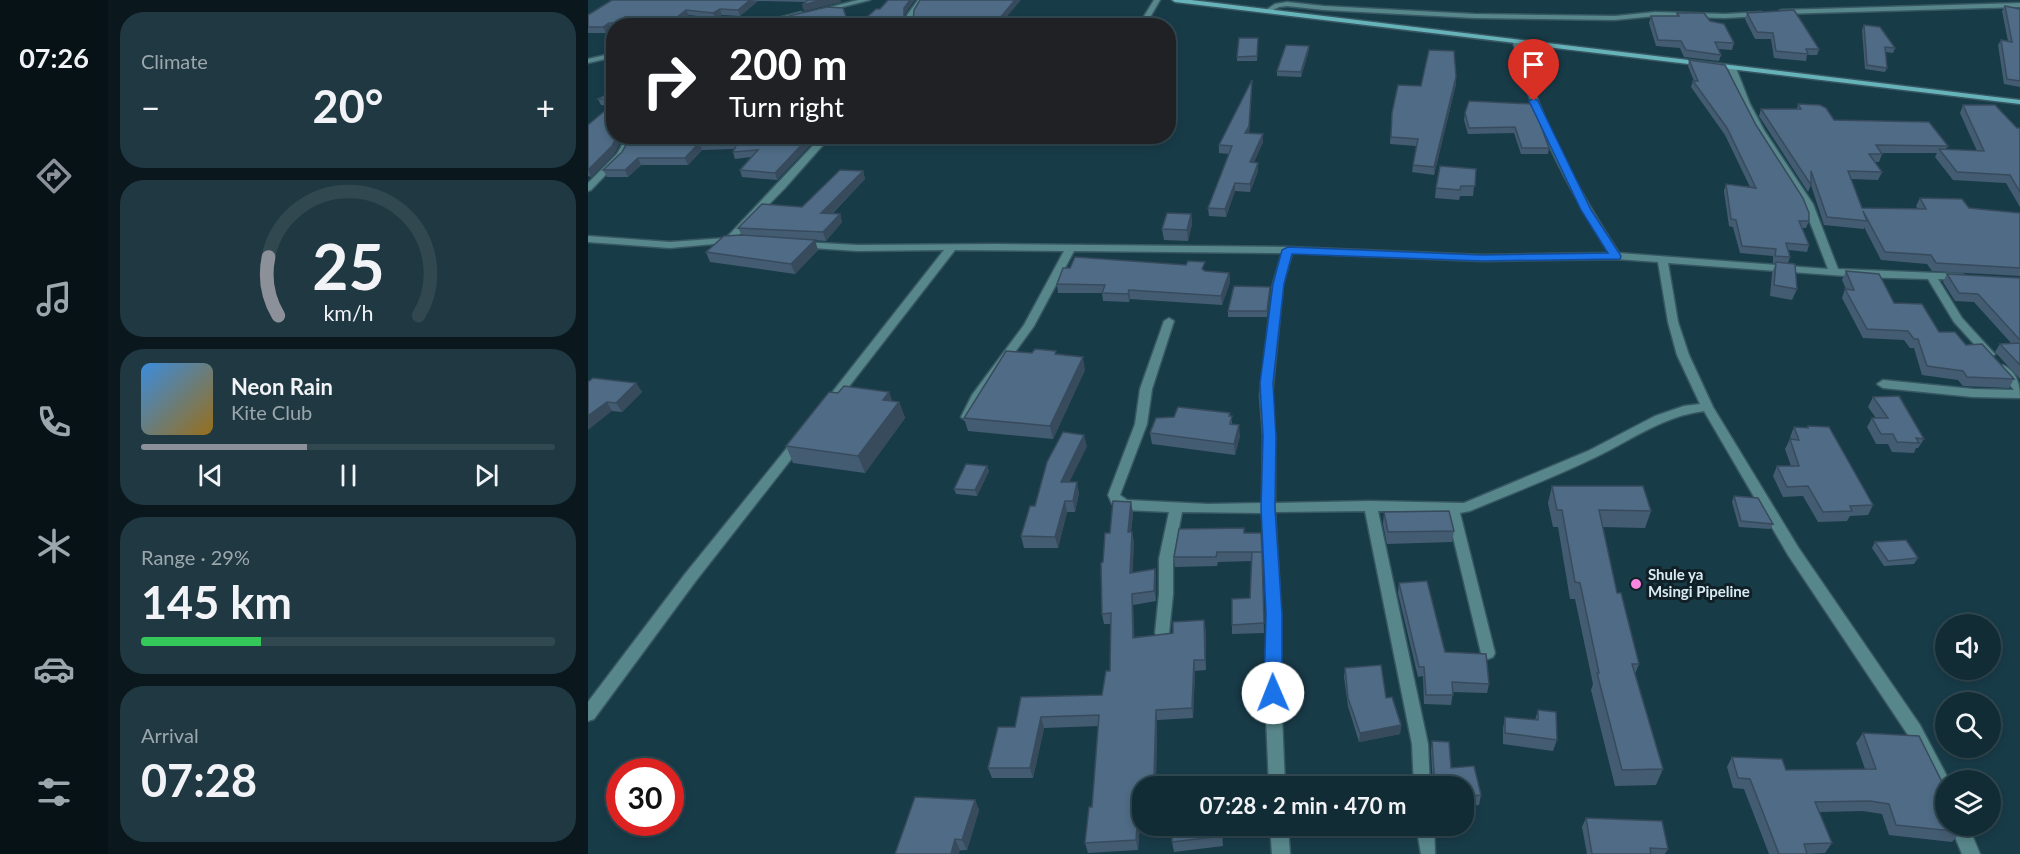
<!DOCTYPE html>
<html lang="en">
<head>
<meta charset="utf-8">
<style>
	body { margin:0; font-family:Lato,sans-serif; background:#1f3842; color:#f1f3f6; height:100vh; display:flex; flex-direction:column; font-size:22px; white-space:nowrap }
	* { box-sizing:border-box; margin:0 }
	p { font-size:20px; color:#9ca7ad }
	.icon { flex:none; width:33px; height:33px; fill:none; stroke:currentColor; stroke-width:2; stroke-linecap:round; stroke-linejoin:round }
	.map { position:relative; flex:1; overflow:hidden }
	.panel { display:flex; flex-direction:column; gap:12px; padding:12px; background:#0a181e; width:480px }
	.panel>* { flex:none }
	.hud { position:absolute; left:18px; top:18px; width:570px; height:126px; border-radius:24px; box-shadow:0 3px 9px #0003,0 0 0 2px #314851; background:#202124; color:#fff; overflow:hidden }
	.buttons { position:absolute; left:1347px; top:614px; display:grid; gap:12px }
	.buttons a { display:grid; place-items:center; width:66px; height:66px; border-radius:50%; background:#122c36; box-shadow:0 3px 9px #0003,0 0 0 2px #314851; font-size:30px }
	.speed { position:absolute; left:18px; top:758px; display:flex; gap:12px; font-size:30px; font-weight:700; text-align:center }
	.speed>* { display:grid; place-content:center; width:78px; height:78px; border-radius:50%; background:#122c36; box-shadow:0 3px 9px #0003,0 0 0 2px #314851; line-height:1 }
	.speed .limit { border:9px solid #d22; background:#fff; color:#111 }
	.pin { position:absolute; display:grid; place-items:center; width:51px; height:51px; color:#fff; margin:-62px -26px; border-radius:50% 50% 50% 0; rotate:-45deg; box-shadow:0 0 6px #0007 }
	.pin .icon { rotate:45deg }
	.me { position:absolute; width:66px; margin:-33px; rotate:359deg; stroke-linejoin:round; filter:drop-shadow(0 0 4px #0008) }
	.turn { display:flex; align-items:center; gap:21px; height:126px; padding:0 24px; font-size:27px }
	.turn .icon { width:78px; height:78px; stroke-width:2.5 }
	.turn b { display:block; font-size:42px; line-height:51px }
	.big { font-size:45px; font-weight:700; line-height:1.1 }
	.panel .tile { flex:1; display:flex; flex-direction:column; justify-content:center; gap:9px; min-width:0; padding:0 21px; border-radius:24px; background:#1f3842 }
	.panel .dial { align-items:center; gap:0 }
	.dial svg { height:156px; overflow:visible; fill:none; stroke:#314851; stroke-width:7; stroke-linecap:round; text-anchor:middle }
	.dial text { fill:#f1f3f6; stroke:none }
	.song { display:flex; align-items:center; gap:18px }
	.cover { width:72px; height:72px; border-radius:9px; background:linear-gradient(135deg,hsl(210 70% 55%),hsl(40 70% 35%)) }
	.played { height:6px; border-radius:3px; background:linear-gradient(90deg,#8c9099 40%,#314851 40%) }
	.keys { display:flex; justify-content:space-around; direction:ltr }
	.heat { display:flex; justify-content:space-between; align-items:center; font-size:33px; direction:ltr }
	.charge { height:9px; border-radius:4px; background:linear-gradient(90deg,#34c759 29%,#314851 0) }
	.trip { position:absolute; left:544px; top:776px; width:342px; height:60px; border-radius:24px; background:#122c36; box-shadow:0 3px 9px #0003,0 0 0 2px #314851; font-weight:700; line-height:60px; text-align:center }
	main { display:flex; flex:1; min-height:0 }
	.dock { display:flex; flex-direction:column; width:108px; justify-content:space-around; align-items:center; background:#071216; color:#9ca7ad }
	.dock .icon { width:42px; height:42px }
	.dock .on { color:#8c9099 }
	.dock b { font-size:27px; color:#f1f3f6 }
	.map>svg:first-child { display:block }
</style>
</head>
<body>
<main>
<nav class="dock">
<b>07:26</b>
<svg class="icon on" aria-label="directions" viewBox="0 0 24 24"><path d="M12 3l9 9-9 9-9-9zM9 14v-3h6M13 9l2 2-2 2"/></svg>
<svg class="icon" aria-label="music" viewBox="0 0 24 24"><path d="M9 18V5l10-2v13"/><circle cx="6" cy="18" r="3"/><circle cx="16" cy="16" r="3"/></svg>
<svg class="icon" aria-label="phone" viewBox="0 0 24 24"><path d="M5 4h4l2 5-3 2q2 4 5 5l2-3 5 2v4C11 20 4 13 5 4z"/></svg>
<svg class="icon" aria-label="climate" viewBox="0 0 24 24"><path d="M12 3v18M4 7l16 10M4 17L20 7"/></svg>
<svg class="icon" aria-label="car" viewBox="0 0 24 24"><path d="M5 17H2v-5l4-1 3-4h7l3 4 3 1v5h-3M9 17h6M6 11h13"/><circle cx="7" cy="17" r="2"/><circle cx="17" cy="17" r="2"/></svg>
<svg class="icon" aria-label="filters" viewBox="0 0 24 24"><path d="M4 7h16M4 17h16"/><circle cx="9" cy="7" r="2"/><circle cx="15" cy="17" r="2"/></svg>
</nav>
<section class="panel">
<div class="tile"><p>Climate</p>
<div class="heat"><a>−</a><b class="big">20°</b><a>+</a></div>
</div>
<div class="tile dial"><svg viewBox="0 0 100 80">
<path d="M14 69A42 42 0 1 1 86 69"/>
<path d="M14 69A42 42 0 0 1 9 39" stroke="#8c9099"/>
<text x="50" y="56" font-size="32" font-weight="700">25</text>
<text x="50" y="72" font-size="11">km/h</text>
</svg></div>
<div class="tile">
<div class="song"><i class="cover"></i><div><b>Neon Rain</b><p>Kite Club</p></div></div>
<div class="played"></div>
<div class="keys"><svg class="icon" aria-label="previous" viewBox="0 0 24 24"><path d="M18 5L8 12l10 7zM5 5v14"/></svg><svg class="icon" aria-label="pause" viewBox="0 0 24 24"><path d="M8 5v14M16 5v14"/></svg><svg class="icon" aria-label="next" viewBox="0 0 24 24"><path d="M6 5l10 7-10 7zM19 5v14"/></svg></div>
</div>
<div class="tile"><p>Range · 29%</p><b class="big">145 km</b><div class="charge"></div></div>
<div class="tile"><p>Arrival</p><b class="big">07:28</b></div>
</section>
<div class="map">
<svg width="1432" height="854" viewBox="0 0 1432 854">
	<rect width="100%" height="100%" fill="#183b48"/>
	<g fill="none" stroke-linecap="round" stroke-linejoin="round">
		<defs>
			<path id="street" d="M270,0H282L230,13L227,11Z
				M330,0H336L325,15V26H319V15Z
				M566,0H572L557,26H550Z
				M699,2L736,6L886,14L1027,16L1067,12L1137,14L1173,12L1176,14L1173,16L1137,18L1067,16L1027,20L886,18L736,10L699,6L691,7L681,12L678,10L687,4Z
				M1432,3V7L1193,14L1190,12L1193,10Z
				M213,12L215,13V15L174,26H160Z
				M928,40L931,42C951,119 988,187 1031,253L1240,269L1215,204L1168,130L1154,104L1140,68L1144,66L1148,68L1162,104L1176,130L1225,204L1250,269L1374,274L1379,277L1374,280L1350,279L1374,318L1405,352L1407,354L1405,356H1397L1366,322L1340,279L1271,277L1080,263L1090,322L1101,355L1125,407L1210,547L1332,725L1361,780H1358V800L1352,798L1320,735L1200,555L1116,411C1076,416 1045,439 1010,456C968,477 924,493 882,511L872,513L907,653L905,657L900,659L895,657L893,653L859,512L790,511L840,744L842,786H826L824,744L777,511L687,512L693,614V693L697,786H681L677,693L679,614L674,513L594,512L585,559V594L581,633L579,637L574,639L569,637L567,633L571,594V559L581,512L537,510L524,504L520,495L547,424L552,389L576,321L581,318L586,321L564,389L559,424L532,495L539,500L620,504L674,503L675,436L672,395L685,284L694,253L486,251L446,326L393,399L383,420L379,421L373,417L384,395L436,325L476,251L367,250L245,407H237L235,404L356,250L270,251L210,247L208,245L213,242L270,245L409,244L700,247L894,255L1021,253C979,186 943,119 925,42ZM704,253L894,261L1028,259L1070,262L1080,322L1089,355L1112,404L1096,406L1067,416L1000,451L876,503L782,501L687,503V436L684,395L695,284Z
				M26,53V57L0,63V59Z
				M39,136H47L35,157L3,190L0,191V183L29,154Z
				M234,136H243L197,188L148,238V242L82,248L0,242V236L82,242L138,238Z
				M1415,365C1429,372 1432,384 1432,398L1385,397L1295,388L1289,384L1295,380L1385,389L1426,390L1409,369Z
				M211,437L215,438L217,441L215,444L107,582L6,719L0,721V702L97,574L207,438Z
				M682,825H700L702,854H684Z
				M828,825H846L847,854H833Z
				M1362,825H1380L1392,854H1374Z"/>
			<path id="secondary" d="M584,0H603L1432,100V104L587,2Z"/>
		</defs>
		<!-- street casing -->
		<use href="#street" stroke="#375763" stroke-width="3"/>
		<!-- secondary casing -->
		<use href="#secondary" stroke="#375763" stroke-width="3"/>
		<!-- street -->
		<use href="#street" fill="#58878b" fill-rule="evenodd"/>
		<!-- secondary -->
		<use href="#secondary" fill="#67b3ba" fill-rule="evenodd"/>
	</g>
	<!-- wall -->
	<path fill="#445c72" d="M24,0H252L253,2L216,11L218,2L170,1L152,16L134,15L127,18L101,15L90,24L40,23L36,26H26V28H23L18,33H0V15Z
		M1417,6L1432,9V87L1416,84L1410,45L1413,40L1420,41L1414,11Z
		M1089,13L1122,21L1146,43L1144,50L1130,49L1133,55L1131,61L1096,57L1092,48L1068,46L1061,23L1063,16H1088Z
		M1159,13L1231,49L1229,55H1219L1218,61L1186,58L1183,39H1167L1157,19Z
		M1276,25L1307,48L1305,53L1298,52L1299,68L1297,72L1277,69L1274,30Z
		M670,38L669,61H649V57Z
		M721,50L713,77L689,76V71Z
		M1101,60L1168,125L1221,221L1218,228H1214L1221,245L1219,252L1201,250L1202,257L1200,263L1209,289L1204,300L1182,296L1184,273L1188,263H1185V256L1152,253L1145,227L1141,226L1136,191L1138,184L1162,187L1137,135L1103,87L1105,81H1106L1100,66Z
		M664,80L661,133L675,134V142L666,162L670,171L662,192L647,191L638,217L621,216L620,208L641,154L631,153V145Z
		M868,84L846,175L824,172L828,146L802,144L804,113L833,86Z
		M26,91V136L27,153L3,177L0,176V125L22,106L13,105L10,99Z
		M945,104L961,148L960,154H933L926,133L880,134L876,120L877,113Z
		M1210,104L1246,120L1360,146L1358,149L1389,151L1372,113L1375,105L1429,128H1432V207L1418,183L1365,180L1347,157L1349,153H1293L1294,154L1291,162H1286L1294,172L1290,180L1263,179L1274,208L1330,209L1328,206L1332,198L1381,208L1432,213V276L1344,271L1339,264L1293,260L1276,227V229L1236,225L1223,185L1220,192L1171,116L1173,109H1209Z
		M43,136H229V138L189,180L154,177L152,170L163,157L147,159L145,152L146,149L114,150L100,165H53L40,177H19L15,170L34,152Z
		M888,169L885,196H872L871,200L847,198L848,188Z
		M275,171L277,179L244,214H252L254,222L238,241L212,239L230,250L207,274L122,262L118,252L154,235L150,228L214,207Z
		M603,214L604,224L600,241L576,240L574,229Z
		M617,271L641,273L642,282L634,305L542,299L541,302L515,301L514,293H470L469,284Z
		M1258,271L1351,332L1378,345L1426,379L1421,388L1375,386L1370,380L1334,375L1326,348H1322L1316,340L1275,338L1254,298L1257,289H1258L1254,280Z
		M1359,274L1432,278V379L1407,352L1412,344L1423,343L1386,302L1367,301L1355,282Z
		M682,287L679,317H640V311Z
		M469,355L497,370L465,439L380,431L376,418Z
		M0,382L48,383L54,392L34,412L24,411Z
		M1285,397L1336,439L1330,448H1328L1326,453L1304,452L1300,444H1288L1279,427L1284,418H1288L1280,407Z
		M305,401L311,402L317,418L277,473L205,463L198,446Z
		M642,413V416H644V424L652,436L647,455L564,444L562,433Z
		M1220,426L1285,505L1280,515L1262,516L1259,521L1230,522L1215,496L1195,497L1185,476L1189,466H1203L1197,449L1202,439H1203L1202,437L1206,427L1219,428Z
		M499,446L481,482L491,493L487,512H479L470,548H436L433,536L447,506Z
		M399,466L401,471L389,496L368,494L366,489Z
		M964,486L1063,511L1057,528L1014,527L1029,593L1051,664L1047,674L1075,769L1068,785L1027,786L1003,690L1005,684L987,599H982L970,527H965L960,503Z
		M1146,496L1185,524L1182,529L1151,527L1144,502Z
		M796,512L866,531L864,542L799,544L795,524Z
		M545,513L543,532H544L546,543L544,573L567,569L568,580V601L545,605L546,637L618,631V670L607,671L605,718L569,720L568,775H570L571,786H555V809L553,810L550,850L500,853L497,843L504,807L511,726L456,728L445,778H404L400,768L427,727L514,695L522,671L523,624H516L514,614L515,562L522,533Z
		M656,533L674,562L676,633L644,634V625L662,598L664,561L630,562L629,566L587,567L586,557Z
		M1287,542L1330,558L1326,564L1296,566L1284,548Z
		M811,583L857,652L901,684L899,693L865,692L863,705L836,704L835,676L830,677L810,593Z
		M757,668L798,698L813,725L812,734L771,742L760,706L756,677Z
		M950,710L969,740L965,751L915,744V728L917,717L947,720Z
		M1275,733L1373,832L1364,842L1301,835L1294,814L1275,811L1231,812L1244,843L1237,853L1219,854H1181L1156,789L1145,788L1139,767L1144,757L1198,770L1277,769L1268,743Z
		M844,741L863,768L893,795L891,805L876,806V786H845L843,751Z
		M387,800L391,810L379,850L307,854Z
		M998,818L1080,849L1077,854H999L994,827Z
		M584,825H646V830L634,831L635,846L586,852L584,842Z"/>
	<!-- shaded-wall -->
	<path fill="#374b5d" d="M162,0L170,1L152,16L150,10Z
		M234,0H252L253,2L216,11L214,5Z
		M322,0H327L317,14V26L316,22V8Z
		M427,0H433L411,26H405Z
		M132,9L134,15L127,18L125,13Z
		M98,10L101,15L90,24L88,18Z
		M37,17L40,23L36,26H30L29,23Z
		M21,23L23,28L18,33L15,27Z
		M721,46V50L713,77V72Z
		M868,77V84L846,175V167Z
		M664,80V88L661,135L657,133Z
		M675,134V142L662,170V162Z
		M29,136H36L27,153L3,177L0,170Z
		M222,136H229V138L189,180L187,173Z
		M111,143L114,150L100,165L97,158Z
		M50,158L53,165L40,177L37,170Z
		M670,163V171L662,192V184Z
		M275,171L277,179L236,221L233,213Z
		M647,183V191L638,217L637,209Z
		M252,214L254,222L238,241L235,232Z
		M603,214L604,224L600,241L599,230Z
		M227,240L230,250L207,274L203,264Z
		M641,273L642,282L634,305L633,296Z
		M541,290L542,299L541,302L540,294Z
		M495,357L497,370L465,439L462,426Z
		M48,383L54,392L34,412L28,403Z
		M301,392L307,408L311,402L317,418L277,473L270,456L295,400Z
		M19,402L24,411L0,430V416Z
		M651,425L652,436L647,455L646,444Z
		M496,435L499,446L476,493L473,482Z
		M399,466L401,471L389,496L387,490Z
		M489,482L491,493L487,512L485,501Z
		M477,501L479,512L470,548L467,537Z
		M543,502L545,513L542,543L540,532Z
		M544,532L546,543L544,584L542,573Z
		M567,569L568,580V601L566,591Z
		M544,594L545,605L547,648L545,638Z
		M616,620L618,631V670L617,660Z
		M606,660L607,671L605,718L604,708Z
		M568,710L569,720L568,786L566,776Z
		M453,717L456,728L445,778L442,768Z
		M813,725L812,734L771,742L772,733Z
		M387,800L391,810L379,850L374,840Z
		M551,800L553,810L550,850L548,840Z
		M367,839L372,850L371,854H363Z"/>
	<!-- building -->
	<path fill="#4f6b85" stroke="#374b5d" stroke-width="1.5" d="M24,0H162L150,10L132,9L125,13L98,10L88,18L37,17L29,23H21L15,27H0V15Z
		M220,0H234L214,5Z
		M300,0H322L316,8V22H325L326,10L332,0H427L405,26H267L277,19L288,9H292Z
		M1417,6L1432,9V81L1419,79L1413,40L1424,42Z
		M239,7L255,8L261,26H188L201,16Z
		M1206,10L1231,49H1218L1220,54L1188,51L1185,33L1169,32L1159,13Z
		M1089,13H1116L1122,21L1136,24L1146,43L1127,42L1133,55L1098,50L1093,41L1070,40L1063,16H1091Z
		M1276,25L1292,27L1307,48L1297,47L1299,68L1279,65Z
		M651,38H670L669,56L649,57Z
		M698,45L721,46L713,72L689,71Z
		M841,50L866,51L868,77L846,167L825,165L830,139L803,137L804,113L810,85L833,86Z
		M1101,60L1137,65L1168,125L1215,198L1221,213V221H1211L1221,245L1198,243L1202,257L1187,256L1188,249L1154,246L1148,220L1143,219L1138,184L1168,188L1139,128L1105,81H1110Z
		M664,80L661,126L657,133L675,134L662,162L670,163L662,184L647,183L637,209L620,208L644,146L631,145Z
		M26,91V100L10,99Z
		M881,101L945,104L961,148H934L927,127L881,128L877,113Z
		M26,103V136H29L24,146L0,170V125Z
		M1210,104L1232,105L1238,108L1246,120L1341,122L1360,146L1288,145L1294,154H1281L1294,172L1260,171L1274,208L1338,209L1332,198L1374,199L1381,208L1432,213V268L1348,263L1343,255L1297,252L1275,211L1279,221L1239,217L1223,171V185L1173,109H1213Z
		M1375,105H1407L1429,128H1432V192L1422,175L1369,172L1351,149L1396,151Z
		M43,136H222L187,173L152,170L170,150L145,152L150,142L111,143L97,158H50L37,170H15L34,152Z
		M852,166L888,169L887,186H873L872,190L848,188Z
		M252,170L275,171L233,213L252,214L235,232L150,228L174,204L214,207Z
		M579,213L603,214L599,230L574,229Z
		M154,235L227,240L203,264L118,252L136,236Z
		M487,257L598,265L600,261L617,262L614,269L617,271L641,273L633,296L541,290L540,294L514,293L517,285L469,284L475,268H482Z
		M1188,262L1207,264L1209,289L1186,285Z
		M1258,271L1291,274L1306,303L1334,304L1351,332H1367L1378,345L1394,344L1426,379L1379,377L1375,371L1339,366L1330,339H1326L1320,331L1279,329L1257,289L1266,290Z
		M1359,274L1432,278V340L1390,294L1371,293Z
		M646,286L682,287L679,311H640Z
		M1432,343V365L1412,344Z
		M447,349L468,351L467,354L495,357L462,426L376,418L418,351L444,353Z
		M5,378L48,383L28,403L19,402L0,416V382Z
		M256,386L301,392L295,400L311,402L270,456L198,446L241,392L250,393Z
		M1311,396L1336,439L1328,438L1331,443L1309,442L1305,434H1293L1284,418H1300L1285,397Z
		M590,407L642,413L641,416H644L642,424L651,425L646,444L562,433L568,418L586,417Z
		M1220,426L1241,427L1285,505L1262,506L1264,511L1235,512L1220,486L1199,487L1189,466H1211L1202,439L1211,440L1206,427L1220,428Z
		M475,432L496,435L473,482H489L485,501H477L467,537L433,536L442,506H447L459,462Z
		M378,464L399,466L387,490L366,489Z
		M964,486H1055L1063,511L1011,510L1029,593H1033L1051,664H1044L1075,769L1034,770L1009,673H1011L992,583L987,582L974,510H969Z
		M1146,496L1170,498L1185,524L1153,521Z
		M525,501L543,502L540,532H544L542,573L567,569L566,591L544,594L545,638L585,633V622L616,620L617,660H606L604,708L568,710L566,776L570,775L569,786H555V799L551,800L548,840L497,843L501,807H504L511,715L453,717L442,768H400L410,727H427L433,697L514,695L518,671H522L523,613L514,614L513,563L515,562L517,533H522Z
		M861,511L866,531L800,532L796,512Z
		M656,528V533H673L674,552H629L628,557H586L591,529Z
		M1318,540L1330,558L1300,561L1287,542Z
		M664,552H674L676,623L644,625V599L662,598Z
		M839,581L857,652L898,654L901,684L864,682L865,695H838L836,667H831L811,583Z
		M793,665L798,698L804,697L813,725L772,733L760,698L757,668Z
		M950,710L968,712L969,740L917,733V717L950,720Z
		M1275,733L1331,736L1358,790V825H1371L1373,832L1308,825L1301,804L1282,801L1227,802L1244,843L1216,844L1219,854H1191L1162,779L1150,778L1144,757L1194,759L1198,770L1288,769Z
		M844,741L861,742L863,768L886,766L893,795L876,797V786H848L846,772Z
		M630,779L631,786H603H605L604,782Z
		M327,797L387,800L374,840L367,839L363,854H307Z
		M998,818L1074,821L1080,849L1062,848L1063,854H1004Z
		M584,825H633L634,836L584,842Z"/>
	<!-- route -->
	<path fill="#1a73e8" stroke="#114b97" stroke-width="1.5" d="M946,98L950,101L1003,210L1033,256L1032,259L894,261L704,254L696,284L685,383L688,436L687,508L694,614V693L691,699L685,701L679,699L676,693L678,614L673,508L675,436L672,383L685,284L694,250L700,247L894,255L1020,253L993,210L941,101Z"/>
	<!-- markers -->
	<circle fill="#fd86e1" stroke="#112026" stroke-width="2" cx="1048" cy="584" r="6"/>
	<g text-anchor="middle" stroke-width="6" stroke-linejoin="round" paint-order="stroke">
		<!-- poi labels -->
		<g font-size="15" font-weight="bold" fill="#d8ebf3" stroke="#112026" text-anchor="start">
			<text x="1060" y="580">Shule ya<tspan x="1060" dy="17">Msingi Pipeline</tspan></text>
		</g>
	</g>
</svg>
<div class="buttons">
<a><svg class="icon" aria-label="sound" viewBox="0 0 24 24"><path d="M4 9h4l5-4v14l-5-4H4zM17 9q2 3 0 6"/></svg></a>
<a><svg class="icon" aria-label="search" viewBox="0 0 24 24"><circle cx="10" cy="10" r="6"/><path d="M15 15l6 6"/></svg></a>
<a><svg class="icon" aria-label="layers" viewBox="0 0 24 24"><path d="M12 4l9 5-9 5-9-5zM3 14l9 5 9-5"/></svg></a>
</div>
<div class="speed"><div class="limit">30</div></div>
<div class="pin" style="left:946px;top:101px;background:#d93025"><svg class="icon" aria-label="arrive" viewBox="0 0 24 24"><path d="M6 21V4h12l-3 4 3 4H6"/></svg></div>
<svg class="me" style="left:685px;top:693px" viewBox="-20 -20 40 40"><circle r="19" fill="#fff"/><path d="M0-13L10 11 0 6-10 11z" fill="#1a73e8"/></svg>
<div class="trip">07:28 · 2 min · 470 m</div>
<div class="hud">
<div class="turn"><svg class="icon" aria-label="right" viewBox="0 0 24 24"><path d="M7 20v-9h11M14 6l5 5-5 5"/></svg><div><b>200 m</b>Turn right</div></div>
</div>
</div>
</main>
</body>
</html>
